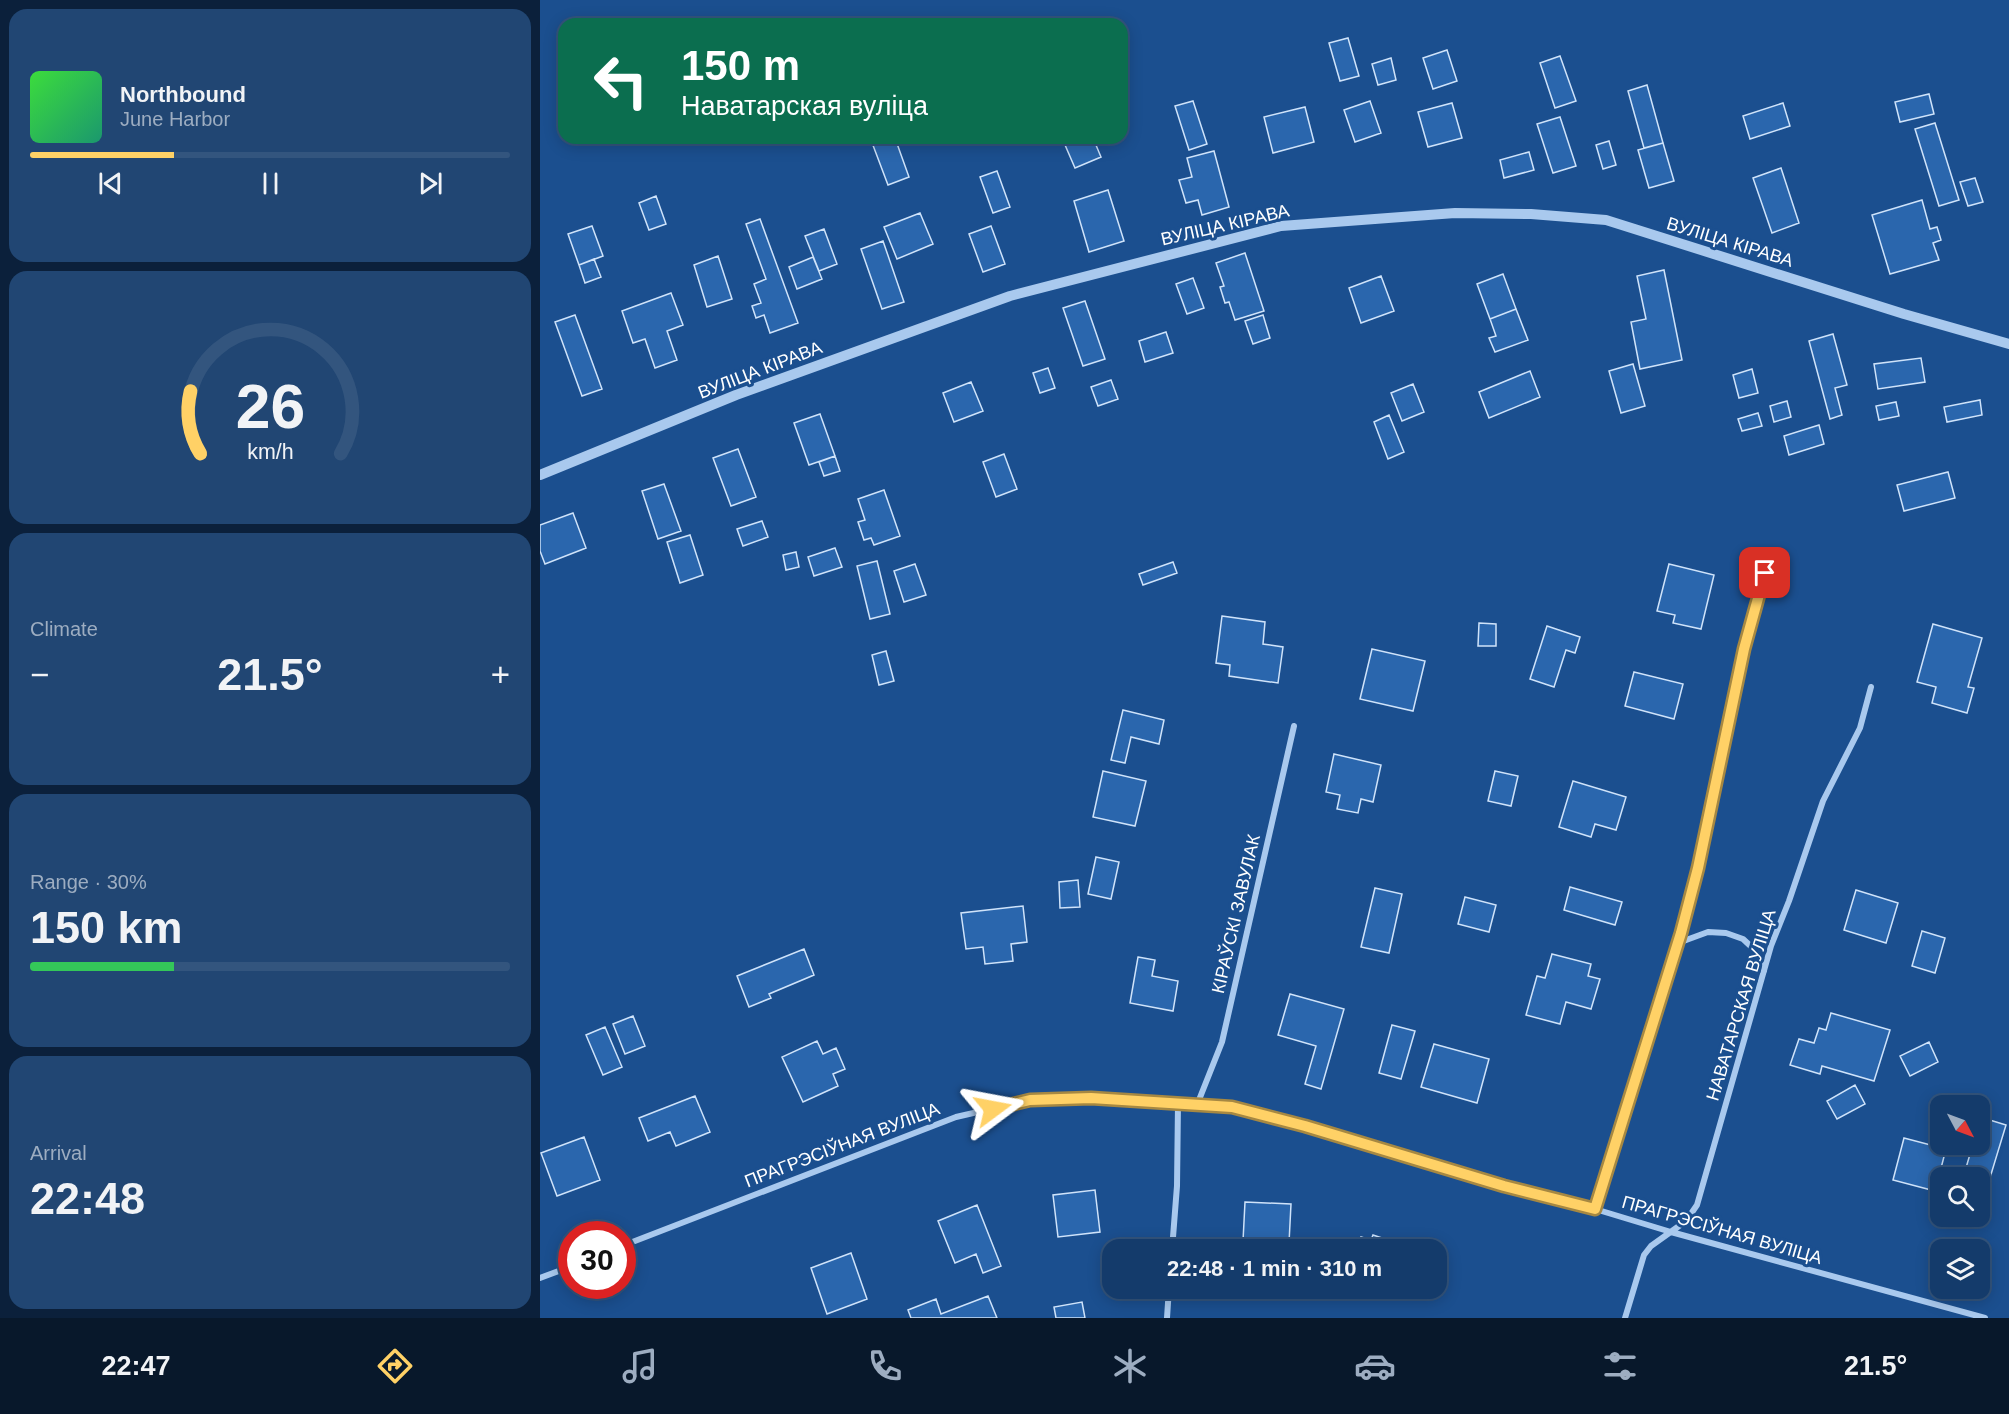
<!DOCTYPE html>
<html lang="en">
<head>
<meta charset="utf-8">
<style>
	body { margin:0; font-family:Helvetica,sans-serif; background:#214673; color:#f1f3f6; height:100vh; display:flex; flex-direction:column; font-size:22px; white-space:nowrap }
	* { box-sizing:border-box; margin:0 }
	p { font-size:20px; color:#9dadc1 }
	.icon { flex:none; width:33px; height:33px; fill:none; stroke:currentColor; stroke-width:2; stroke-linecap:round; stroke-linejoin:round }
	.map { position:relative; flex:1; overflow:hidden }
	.panel { display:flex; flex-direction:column; gap:9px; padding:9px; background:#0b203b; width:540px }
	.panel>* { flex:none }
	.hud { position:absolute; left:18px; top:18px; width:570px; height:126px; border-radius:18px; box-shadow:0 3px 15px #0003,0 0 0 2px #33557e; background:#0b6e4f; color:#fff; overflow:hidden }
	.needle { width:39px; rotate:131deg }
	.buttons { position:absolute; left:1390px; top:1095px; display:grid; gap:12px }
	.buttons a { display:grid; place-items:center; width:60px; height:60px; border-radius:12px; background:#143b6b; box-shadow:0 3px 15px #0003,0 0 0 2px #33557e; font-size:30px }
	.speed { position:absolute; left:18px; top:1221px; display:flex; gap:12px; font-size:30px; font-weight:700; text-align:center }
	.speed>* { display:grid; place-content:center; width:78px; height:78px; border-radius:50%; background:#143b6b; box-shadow:0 3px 15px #0003,0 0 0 2px #33557e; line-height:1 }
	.speed .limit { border:9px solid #d22; background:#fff; color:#111 }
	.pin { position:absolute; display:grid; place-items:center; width:51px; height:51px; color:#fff; margin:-26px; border-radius:12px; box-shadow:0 3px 9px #0006 }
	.me { position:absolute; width:66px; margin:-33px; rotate:77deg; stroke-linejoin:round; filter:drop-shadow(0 0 4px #0008) }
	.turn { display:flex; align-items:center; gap:21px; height:126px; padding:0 24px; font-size:27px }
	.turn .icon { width:78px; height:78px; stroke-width:2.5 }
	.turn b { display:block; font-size:42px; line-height:51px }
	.big { font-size:45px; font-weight:800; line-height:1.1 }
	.panel .card { flex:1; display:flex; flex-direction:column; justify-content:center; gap:9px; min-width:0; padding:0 21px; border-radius:18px; background:#214673 }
	.panel .dial { align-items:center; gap:0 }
	.dial svg { height:156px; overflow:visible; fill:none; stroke:#33557e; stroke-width:7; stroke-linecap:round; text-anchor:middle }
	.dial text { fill:#f1f3f6; stroke:none }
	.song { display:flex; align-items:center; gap:18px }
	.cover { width:72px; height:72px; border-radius:9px; background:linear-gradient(135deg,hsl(120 70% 55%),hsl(160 70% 35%)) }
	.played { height:6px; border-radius:3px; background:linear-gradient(90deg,#ffd166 30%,#33557e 30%) }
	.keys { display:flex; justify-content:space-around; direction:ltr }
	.heat { display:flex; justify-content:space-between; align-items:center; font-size:33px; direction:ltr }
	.charge { height:9px; border-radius:4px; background:linear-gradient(90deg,#34c759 30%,#33557e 0) }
	.trip { position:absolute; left:562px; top:1239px; width:345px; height:60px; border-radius:18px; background:#143b6b; box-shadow:0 3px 15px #0003,0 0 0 2px #33557e; font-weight:800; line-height:60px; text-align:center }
	.dock { display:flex; height:96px; justify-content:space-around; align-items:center; background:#08182b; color:#9dadc1 }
	.dock .icon { width:42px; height:42px }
	.dock .selected { color:#ffd166 }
	.dock b { font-size:27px; color:#f1f3f6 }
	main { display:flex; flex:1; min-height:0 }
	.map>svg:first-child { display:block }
</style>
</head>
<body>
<main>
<section class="panel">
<div class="card">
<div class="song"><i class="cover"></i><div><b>Northbound</b><p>June Harbor</p></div></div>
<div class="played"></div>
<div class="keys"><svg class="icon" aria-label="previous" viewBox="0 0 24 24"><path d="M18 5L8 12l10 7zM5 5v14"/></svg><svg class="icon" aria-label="pause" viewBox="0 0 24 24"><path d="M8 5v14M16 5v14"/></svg><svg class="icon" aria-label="next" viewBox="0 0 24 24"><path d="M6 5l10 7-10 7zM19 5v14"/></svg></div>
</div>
<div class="card dial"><svg viewBox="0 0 100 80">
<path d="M14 69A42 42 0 1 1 86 69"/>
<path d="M14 69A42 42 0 0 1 9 37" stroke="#ffd166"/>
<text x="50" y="56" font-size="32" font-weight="700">26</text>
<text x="50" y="72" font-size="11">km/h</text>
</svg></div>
<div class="card"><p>Climate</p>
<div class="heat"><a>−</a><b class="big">21.5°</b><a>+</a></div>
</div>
<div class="card"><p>Range · 30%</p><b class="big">150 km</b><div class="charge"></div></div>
<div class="card"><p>Arrival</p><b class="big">22:48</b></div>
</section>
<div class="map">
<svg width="1469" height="1318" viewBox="0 0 1469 1318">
	<rect width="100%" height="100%" fill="#1b4f8f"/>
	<!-- building -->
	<path fill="#2a66ad" stroke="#cfe3fa" stroke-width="1.5" d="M808,38L819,76L800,81L789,43Z
		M907,50L917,81L893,89L883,58Z
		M1020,56L1036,101L1015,108L1000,63Z
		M851,58L856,80L838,85L832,64Z
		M1107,85L1123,143L1104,148L1088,91Z
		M1389,94L1394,114L1360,122L1355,102Z
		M653,101L667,144L649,150L635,106Z
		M830,101L841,133L815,142L804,110Z
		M912,103L922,138L888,147L878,112Z
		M1243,103L1250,126L1210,139L1203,116Z
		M765,107L774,142L733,153L724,117Z
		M1020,117L1036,166L1013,173L997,124Z
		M1395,123L1419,200L1399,206L1375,129Z
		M336,138H355L369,177L348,185L331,140Z
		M522,138H553L561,157L535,168Z
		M1069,141L1076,165L1063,169L1056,145Z
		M1123,143L1134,181L1109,188L1098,150Z
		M674,151L689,207L662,215L658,200L646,203L639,180L652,177L647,158Z
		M989,152L994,170L964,178L960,160Z
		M1241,168L1259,223L1232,233L1213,178Z
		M457,171L470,207L453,213L440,177Z
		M1435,178L1443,202L1428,206L1420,182Z
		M568,190L584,241L549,252L534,201Z
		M116,196L126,224L109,230L99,203Z
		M1382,200L1390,229L1397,227L1401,240L1393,243L1399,260L1350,274L1332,215Z
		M380,213L393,244L357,259L344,227Z
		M220,219L258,323L230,333L224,315L216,318L212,306L221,303L214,284L226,279L206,224Z
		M52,226L63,256L39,265L28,234Z
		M451,226L465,264L443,272L429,234Z
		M284,229L297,264L279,271L265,236Z
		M343,241L364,302L342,309L321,249Z
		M705,253L724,311L695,320L689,302L685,303L680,287L684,286L676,263Z
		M178,256L192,299L167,307L154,265Z
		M273,257L282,279L257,289L249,267Z
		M54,259L61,277L45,283L39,265Z
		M1124,270L1142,360L1100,369L1091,322L1106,319L1097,276Z
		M963,274L976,309L950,319L937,284Z
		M841,276L854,311L821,323L809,288Z
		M653,278L664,308L647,314L636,284Z
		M131,293L143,325L127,331L137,360L115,368L105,339L93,343L82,311Z
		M545,301L565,359L543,366L523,308Z
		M976,309L988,340L955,352L949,338L956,336L950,319Z
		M35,315L62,389L42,396L15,322Z
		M723,315L730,338L713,344L705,321Z
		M626,332L633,353L605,362L599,341Z
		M1293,334L1307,385L1295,388L1302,415L1290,419L1269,341Z
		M1381,358L1385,382L1338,389L1334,364Z
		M1093,364L1105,406L1081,413L1069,371Z
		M508,368L515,388L500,393L493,373Z
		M1212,369L1218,393L1199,398L1193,375Z
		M990,371L1000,397L949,418L939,392Z
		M571,380L578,399L558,406L551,387Z
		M431,382L443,411L414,422L403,393Z
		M873,384L884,412L862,421L851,393Z
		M1440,400L1442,415L1407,422L1404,407Z
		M1247,401L1251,417L1234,422L1230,406Z
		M1356,402L1359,416L1339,420L1336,406Z
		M1218,413L1222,426L1202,431L1198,419Z
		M280,414L295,456L269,465L254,423Z
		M849,415L864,452L848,459L834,422Z
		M1279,425L1284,444L1249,455L1244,436Z
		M198,449L216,497L191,506L173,458Z
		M464,454L477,489L456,497L443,462Z
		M295,456L300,471L284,476L279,462Z
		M1408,472L1415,498L1364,511L1357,485Z
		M124,484L141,531L118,539L102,491Z
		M344,490L360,536L334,545L331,538L324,540L318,522L325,520L318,499Z
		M33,513L46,548L5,564L0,551V525Z
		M222,521L228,537L203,546L197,529Z
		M150,535L163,575L140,583L127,542Z
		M295,548L302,567L274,576L268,557Z
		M256,552L259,567L246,570L243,555Z
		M337,561L350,614L330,619L317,566Z
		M633,562L637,573L603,585L599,574Z
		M375,564L386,595L364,602L354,571Z
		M1129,564L1174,575L1161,629L1133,623L1135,615L1117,611Z
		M682,616L725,622L723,644L743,647L738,683L689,676L690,665L676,663Z
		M939,623L956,624V646H938Z
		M1393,624L1442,638L1428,687L1434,688L1427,713L1392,703L1396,687L1377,682Z
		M1007,626L1040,637L1035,653L1026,650L1014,687L990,679Z
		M832,649L885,661L873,711L820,699Z
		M346,651L354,681L339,685L332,655Z
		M1094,672L1143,684L1134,719L1085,706Z
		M583,710L624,720L619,744L591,737L585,763L571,760Z
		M794,754L841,765L833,802L821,799L818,813L797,809L800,795L786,792Z
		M563,771L606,781L595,826L553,817Z
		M955,771L978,776L971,806L948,801Z
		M1033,781L1086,797L1076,830L1055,824L1051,837L1019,827Z
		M556,857L579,862L571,899L548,894Z
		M538,880L540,907L520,908L519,882Z
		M1030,887L1082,902L1075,925L1024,910Z
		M835,888L862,894L849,953L821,947Z
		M1316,890L1358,903L1346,943L1304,930Z
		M925,897L956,905L949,932L918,924Z
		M483,906L487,942L471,944L473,961L445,964L443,947L426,949L421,913Z
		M1382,931L1405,938L1395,973L1372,966Z
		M264,949L274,975L229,994L231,998L209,1007L197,976Z
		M1012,954L1051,964L1048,976L1060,979L1051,1009L1026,1002L1020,1024L986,1015L997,976L1005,978Z
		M598,957L615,960L612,976L638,981L633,1011L590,1003Z
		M750,994L804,1009L781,1089L765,1084L776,1046L738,1035Z
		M1291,1013L1350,1030L1334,1081L1282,1066L1280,1074L1250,1065L1259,1039L1274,1043L1279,1028L1286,1030Z
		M93,1016L105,1046L85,1054L73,1024Z
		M852,1025L875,1031L861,1079L839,1073Z
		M65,1027L82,1067L63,1075L46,1035Z
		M277,1041L283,1054L296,1048L305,1069L293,1074L298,1086L263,1102L242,1057Z
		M1389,1042L1398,1062L1370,1076L1360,1056Z
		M894,1044L949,1059L937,1103L881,1087Z
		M1315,1085L1325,1104L1297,1119L1287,1101Z
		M155,1096L170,1132L136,1146L130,1132L108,1141L99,1118Z
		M1440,1117L1466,1125L1442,1204H1440V1178H1423L1433,1144H1440Z
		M44,1137L60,1180L17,1196L1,1153Z
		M1364,1138L1406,1149L1395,1191L1353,1180Z
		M555,1190L560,1232L518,1237L513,1195Z
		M705,1202L751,1204L749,1243L703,1241Z
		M437,1205L461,1266L443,1273L436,1254L415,1263L398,1221Z
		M833,1235L878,1250H817L821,1237L831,1240Z
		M311,1253L327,1299L287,1314L271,1268Z
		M838,1288H874L871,1299Z
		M448,1296L457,1318H371L368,1310L396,1299L401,1314Z
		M542,1302L545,1318H516L514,1307Z"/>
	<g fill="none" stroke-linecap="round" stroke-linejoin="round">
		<!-- minor -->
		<path stroke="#a9c9ee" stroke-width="6" d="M1138,943L1168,932L1186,933L1203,939L1217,952L1224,971
			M657,1105L682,1042L754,726
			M1055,1209L1141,933L1158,868L1204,649L1230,554
			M82,1246L416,1117L490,1100L551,1098L692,1107L765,1126L964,1186L1055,1209L1131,1232L1445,1318
			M632,1250L637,1186L638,1104
			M0,1278L32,1266
			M627,1318L629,1288
			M1085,1318L1104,1255L1111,1246L1146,1221L1157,1205L1231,946L1249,901L1283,801L1320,728L1331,687"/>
		<!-- tertiary -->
		<path stroke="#a9c9ee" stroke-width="10" d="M0,475L196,395L470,296L741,226L915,213L991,214L1066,220L1364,314L1469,344"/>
	</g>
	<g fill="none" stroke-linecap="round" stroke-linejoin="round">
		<defs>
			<path id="route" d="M453,1109L490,1100L551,1098L692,1107L765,1126L964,1186L1055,1209L1141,933L1158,868L1204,649L1225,573"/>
		</defs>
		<!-- route casing -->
		<use href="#route" stroke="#a68842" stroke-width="15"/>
		<!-- route -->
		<use href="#route" stroke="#ffd166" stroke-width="10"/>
	</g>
	<g text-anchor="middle" stroke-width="6" stroke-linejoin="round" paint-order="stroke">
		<!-- street labels -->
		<g font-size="18" fill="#fff" stroke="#1b4f8f">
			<text transform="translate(685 225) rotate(-13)" y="6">ВУЛІЦА КІРАВА</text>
			<text transform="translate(1190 242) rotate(17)" y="6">ВУЛІЦА КІРАВА</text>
			<text transform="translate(220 370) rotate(-21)" y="6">ВУЛІЦА КІРАВА</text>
			<text transform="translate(696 914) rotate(-77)" y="6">КІРАЎСКІ ЗАВУЛАК</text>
			<text transform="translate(1201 1005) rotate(-73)" y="6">НАВАТАРСКАЯ ВУЛІЦА</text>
			<text transform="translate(302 1145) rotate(-21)" y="6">ПРАГРЭСІЎНАЯ ВУЛІЦА</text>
			<text transform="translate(1182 1230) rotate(16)" y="6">ПРАГРЭСІЎНАЯ ВУЛІЦА</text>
		</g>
	</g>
</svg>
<div class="buttons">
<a><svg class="needle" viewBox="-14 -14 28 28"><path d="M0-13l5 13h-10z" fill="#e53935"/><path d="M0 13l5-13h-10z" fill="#9dadc1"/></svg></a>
<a><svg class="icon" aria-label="search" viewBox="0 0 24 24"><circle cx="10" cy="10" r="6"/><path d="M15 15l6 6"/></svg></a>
<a><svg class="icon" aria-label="layers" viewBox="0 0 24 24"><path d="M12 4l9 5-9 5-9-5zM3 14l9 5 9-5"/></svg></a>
</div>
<div class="speed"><div class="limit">30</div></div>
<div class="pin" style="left:1225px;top:573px;background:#d93025"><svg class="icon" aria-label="arrive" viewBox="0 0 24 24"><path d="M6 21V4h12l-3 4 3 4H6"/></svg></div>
<svg class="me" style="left:453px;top:1109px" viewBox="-20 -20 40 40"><path d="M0-17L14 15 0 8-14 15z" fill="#ffd166" stroke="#fff" stroke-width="4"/></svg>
<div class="trip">22:48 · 1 min · 310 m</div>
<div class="hud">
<div class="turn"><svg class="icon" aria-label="left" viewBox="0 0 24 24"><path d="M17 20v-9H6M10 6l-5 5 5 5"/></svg><div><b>150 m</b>Наватарская вуліца</div></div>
</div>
</div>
</main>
<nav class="dock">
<b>22:47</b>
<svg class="icon selected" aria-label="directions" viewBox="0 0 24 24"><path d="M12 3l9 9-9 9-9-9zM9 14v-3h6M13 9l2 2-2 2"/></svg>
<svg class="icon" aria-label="music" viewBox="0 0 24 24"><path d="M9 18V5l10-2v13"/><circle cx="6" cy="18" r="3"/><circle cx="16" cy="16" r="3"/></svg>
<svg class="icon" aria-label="phone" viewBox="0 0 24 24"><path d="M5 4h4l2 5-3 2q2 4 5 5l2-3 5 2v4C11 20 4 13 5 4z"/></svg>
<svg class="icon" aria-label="climate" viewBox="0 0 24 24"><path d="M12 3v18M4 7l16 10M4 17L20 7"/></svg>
<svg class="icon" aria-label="car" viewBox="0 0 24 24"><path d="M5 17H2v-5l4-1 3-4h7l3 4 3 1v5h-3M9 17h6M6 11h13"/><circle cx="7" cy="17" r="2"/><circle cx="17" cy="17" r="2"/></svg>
<svg class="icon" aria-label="filters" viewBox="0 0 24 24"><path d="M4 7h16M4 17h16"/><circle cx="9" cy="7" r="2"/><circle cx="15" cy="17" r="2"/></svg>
<b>21.5°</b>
</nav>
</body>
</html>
